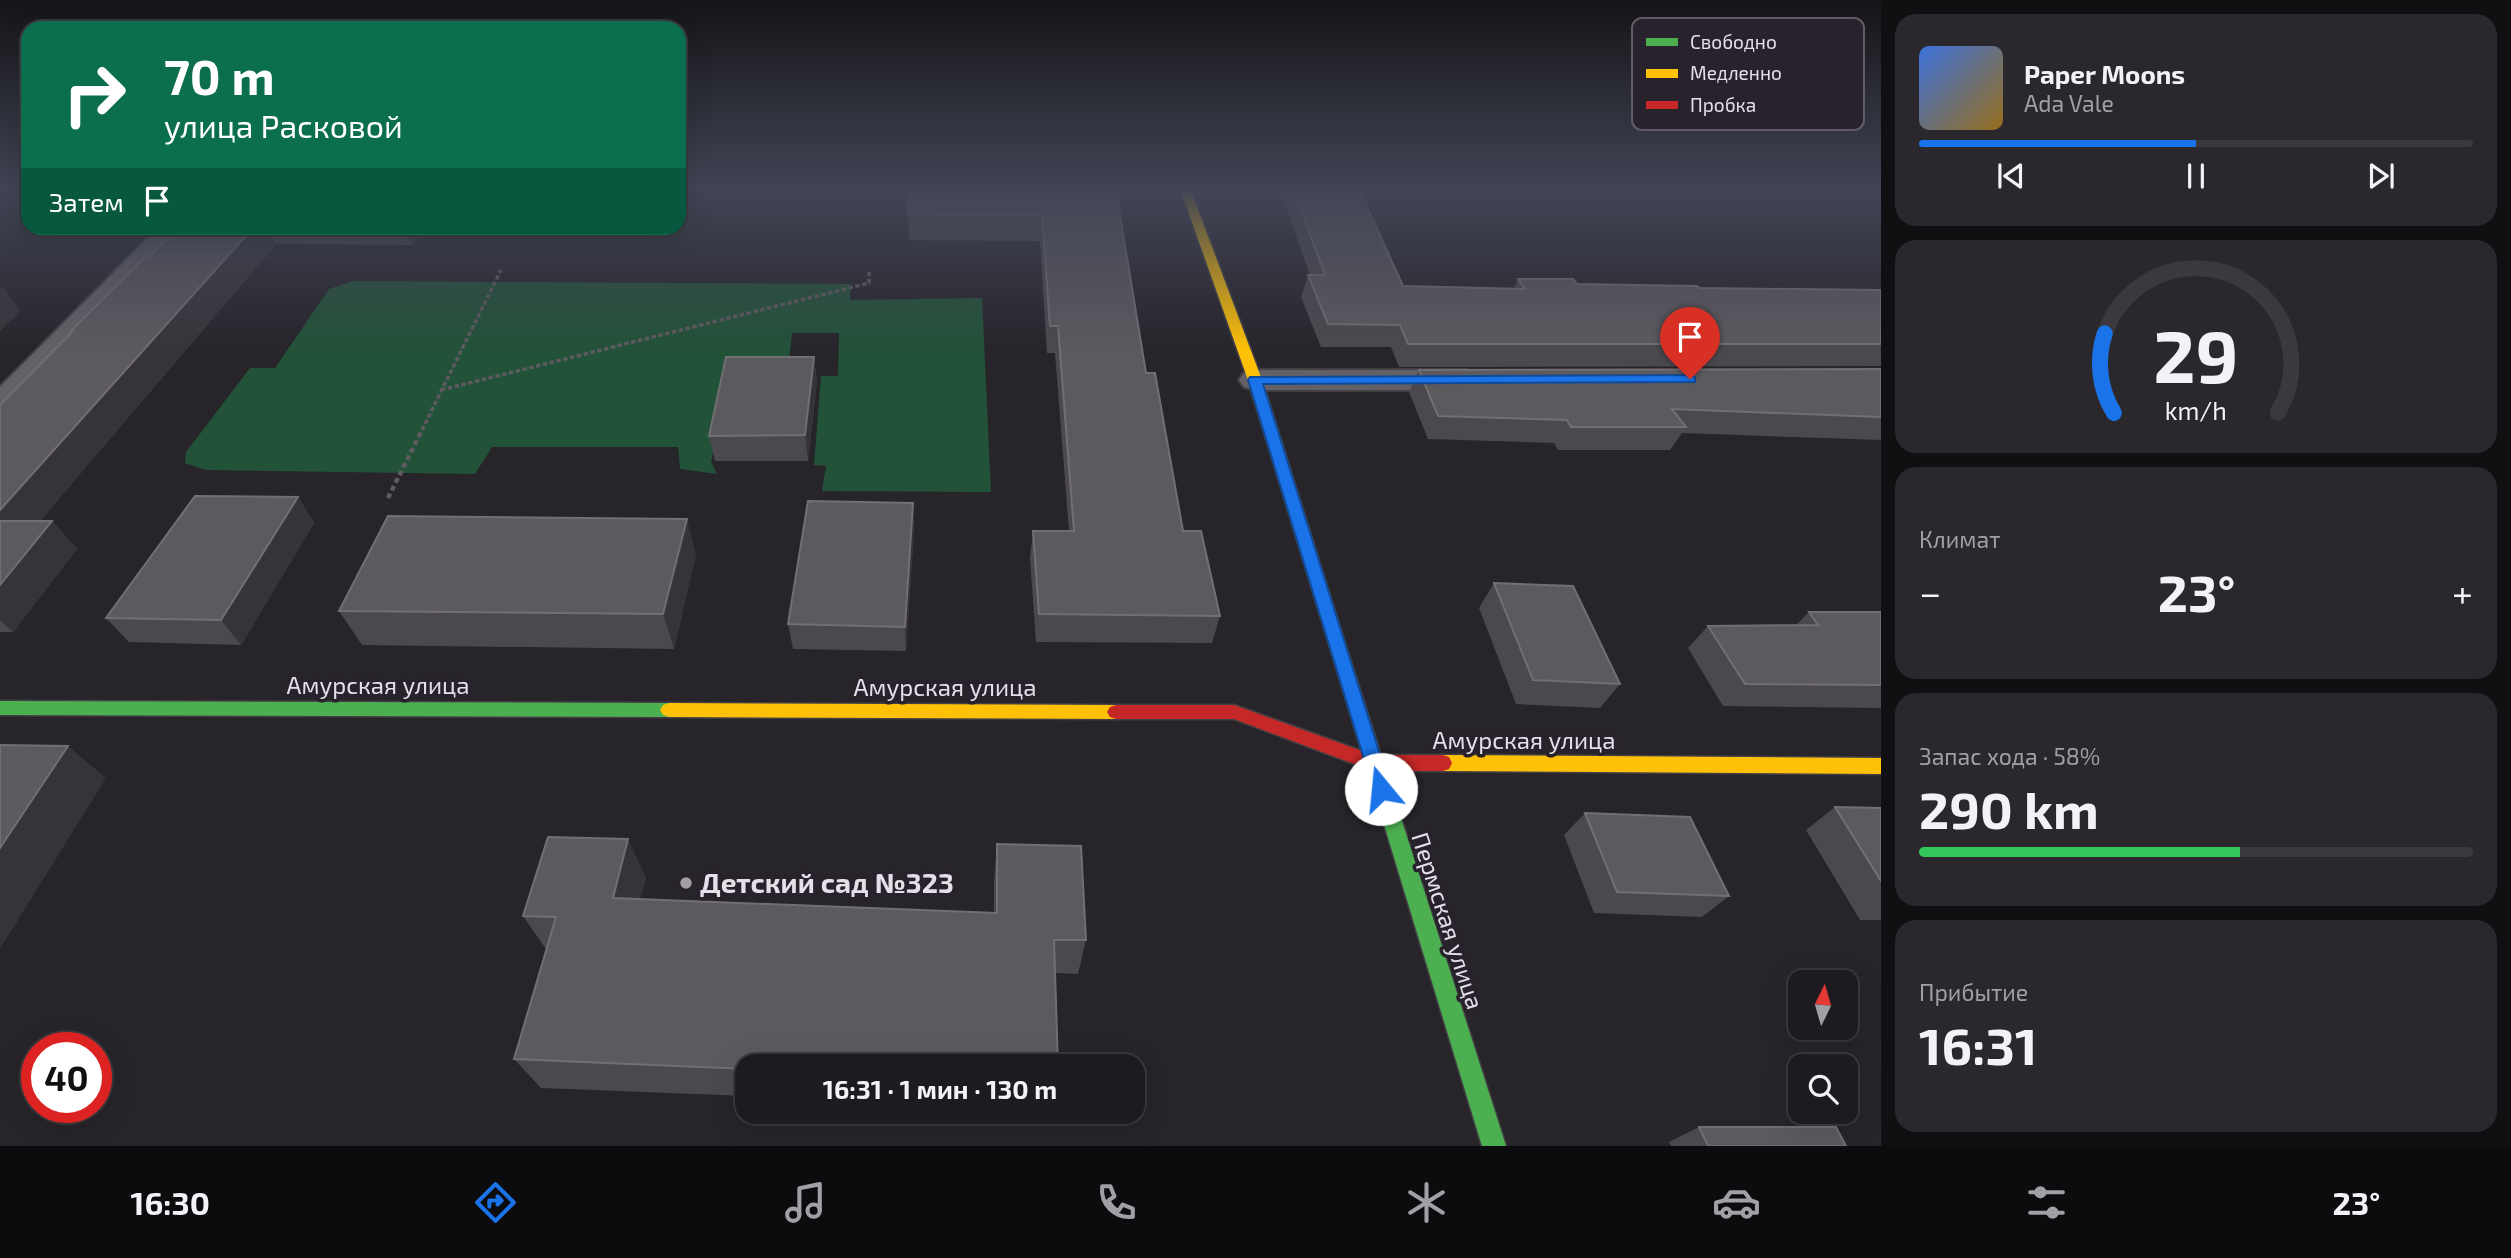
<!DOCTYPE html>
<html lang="ru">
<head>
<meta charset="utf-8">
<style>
	body { margin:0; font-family:"Exo 2",sans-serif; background:#2a282d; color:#f1f3f6; height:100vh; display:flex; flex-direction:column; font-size:26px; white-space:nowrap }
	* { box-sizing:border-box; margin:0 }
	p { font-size:23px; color:#a0a1a5 }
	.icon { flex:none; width:38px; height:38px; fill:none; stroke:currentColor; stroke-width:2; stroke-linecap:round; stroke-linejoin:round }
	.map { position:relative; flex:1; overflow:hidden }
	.side { display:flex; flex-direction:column; gap:14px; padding:14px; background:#100f12; width:630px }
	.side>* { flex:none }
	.guide { position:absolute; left:21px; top:21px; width:665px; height:214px; border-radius:21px; box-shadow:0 7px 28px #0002,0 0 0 2px #3b393e; background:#0b6e4f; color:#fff; overflow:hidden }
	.needle { width:46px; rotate:5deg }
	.buttons { position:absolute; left:1788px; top:970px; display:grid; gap:14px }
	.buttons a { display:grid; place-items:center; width:70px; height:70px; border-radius:14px; background:#1d1b20; box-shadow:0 7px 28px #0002,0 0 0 2px #3b393e; font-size:35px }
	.speed { position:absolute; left:21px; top:1032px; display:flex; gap:14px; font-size:35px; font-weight:700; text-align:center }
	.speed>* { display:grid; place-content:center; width:91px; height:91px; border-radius:50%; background:#1d1b20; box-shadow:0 7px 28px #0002,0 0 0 2px #3b393e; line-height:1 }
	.speed .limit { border:10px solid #d22; background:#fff; color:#111 }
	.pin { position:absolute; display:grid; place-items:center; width:60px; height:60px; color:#fff; margin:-72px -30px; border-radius:50% 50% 50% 0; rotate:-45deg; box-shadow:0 0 7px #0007 }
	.pin .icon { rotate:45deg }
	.me { position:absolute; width:77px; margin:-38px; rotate:343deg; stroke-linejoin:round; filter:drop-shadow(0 0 5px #0008) }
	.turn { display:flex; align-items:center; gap:24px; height:147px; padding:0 28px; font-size:32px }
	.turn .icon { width:91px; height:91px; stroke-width:2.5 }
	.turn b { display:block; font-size:49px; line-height:60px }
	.then { display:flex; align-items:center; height:66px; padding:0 28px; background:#0003; gap:14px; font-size:26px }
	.big { font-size:52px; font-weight:700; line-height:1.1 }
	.side .widget { flex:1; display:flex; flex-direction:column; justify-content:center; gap:10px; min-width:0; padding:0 24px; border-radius:21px; background:#2a282d }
	.side .dial { align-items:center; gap:0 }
	.dial svg { height:182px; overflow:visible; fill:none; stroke:#3b393e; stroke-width:7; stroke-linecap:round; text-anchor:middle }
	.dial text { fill:#f1f3f6; stroke:none }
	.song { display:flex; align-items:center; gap:21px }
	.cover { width:84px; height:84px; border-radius:10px; background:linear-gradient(135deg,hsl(220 70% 55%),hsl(40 70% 35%)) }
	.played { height:7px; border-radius:4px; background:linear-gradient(90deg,#1a73e8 50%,#3b393e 50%) }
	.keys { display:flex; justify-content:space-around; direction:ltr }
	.heat { display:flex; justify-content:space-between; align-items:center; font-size:38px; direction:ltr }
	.charge { height:10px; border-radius:5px; background:linear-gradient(90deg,#34c759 58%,#3b393e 0) }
	.trip { position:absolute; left:735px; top:1054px; width:410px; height:70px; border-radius:21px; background:#1d1b20; box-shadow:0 7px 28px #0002,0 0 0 2px #3b393e; font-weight:700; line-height:70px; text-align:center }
	.tabs { display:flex; height:112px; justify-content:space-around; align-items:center; background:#0c0b0d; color:#a0a1a5 }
	.tabs .icon { width:49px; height:49px }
	.tabs .active { color:#1a73e8 }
	.tabs b { font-size:32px; color:#f1f3f6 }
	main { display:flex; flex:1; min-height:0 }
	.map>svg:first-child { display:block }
</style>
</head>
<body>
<main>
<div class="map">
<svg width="1881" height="1146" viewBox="0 0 1881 1146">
	<rect width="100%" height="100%" fill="#27242a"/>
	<!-- forest -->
	<path fill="#225238" d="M353,281L851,284L850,300L982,298L991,492L822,491L826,466L814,465L821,376H838L839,333H792L788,372L728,380L711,462L717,474L680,469L678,447H492L475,474L206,470L185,463L186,452L250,368H275L329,289Z"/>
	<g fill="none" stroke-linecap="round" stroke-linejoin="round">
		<defs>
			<path id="street" d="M158,228H186L12,413L0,416V387Z
				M1255,370H1466L1477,373L1482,380L1477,387L1466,390H1255L1244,387L1239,380L1244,373Z"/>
			<path id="fast" d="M1329,612L1335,614L1337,618L1506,1146H1482L1321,618L1323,614Z
				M0,701L669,703L675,705L678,710L675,715L669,717L0,715Z"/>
			<path id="slow" d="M1181,191H1191L1262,380L1337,618L1335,622H1323L1321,618L1248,380Z
				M669,703L1116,705L1122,707L1125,712L1122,717L1116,719L669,717L663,715L660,710L663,705Z
				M1443,755L1881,758V774L1443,771L1437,769L1434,763L1437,757Z"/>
			<path id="jam" d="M1116,705H1234L1373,755H1443L1449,757L1452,763L1449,769L1443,771H1373L1234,719H1116L1110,717L1107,712L1110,707Z"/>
		</defs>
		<!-- street casing -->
		<use href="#street" stroke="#424045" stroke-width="4"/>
		<!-- fast casing -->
		<use href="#fast" stroke="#424045" stroke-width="3"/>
		<!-- slow casing -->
		<use href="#slow" stroke="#424045" stroke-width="3"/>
		<!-- jam casing -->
		<use href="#jam" stroke="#424045" stroke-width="3"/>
		<!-- path-far1 -->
		<path stroke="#5e5b60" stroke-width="3.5" stroke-dasharray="4.5 2.5" stroke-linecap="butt" d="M441,390L869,283V270
			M422,430L501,270"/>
		<!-- path -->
		<path stroke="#5e5b60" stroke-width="4.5" stroke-dasharray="5 3.5" stroke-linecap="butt" d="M388,498L423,428"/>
		<!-- street -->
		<use href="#street" fill="#646166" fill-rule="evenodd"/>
		<!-- fast -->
		<use href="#fast" fill="#4caf50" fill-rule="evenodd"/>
		<!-- slow -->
		<use href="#slow" fill="#ffc107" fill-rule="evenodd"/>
		<!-- jam -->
		<use href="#jam" fill="#c62828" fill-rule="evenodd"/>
	</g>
	<!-- wall -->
	<path fill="#4c494e" d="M1116,191L1146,373L1183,531L1220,616L1212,643L1036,642L1030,558L1033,531H1069L1055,353H1047L1040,241L909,240L908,214Z
		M1280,191H1360L1403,286L1514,289L1518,279L1577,284L1700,288L1881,290V366L1399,367L1391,347H1321L1301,297L1308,275H1310Z
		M178,228H424L413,245L276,244L40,521H52L77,549L13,632H0V405L72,332L71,331L148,258Z
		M814,357L817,382L808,461H715L709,436Z
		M1881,369V440L1682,433L1670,450H1558L1554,443L1428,439L1409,392L1419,370Z
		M298,497L314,523L241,645L129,642L106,618Z
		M913,503L914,529L906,651L793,649L788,624Z
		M696,554L674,649L362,645L339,611Z
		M1494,583L1620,684L1600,708L1516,704L1479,608Z
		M1809,612H1881V708L1723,706L1688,648L1708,626L1796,625Z
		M1835,807L1881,808V920H1860L1806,830Z
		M1585,813L1729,896L1702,917L1594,913L1564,835Z
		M997,844L1086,940L1078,974L1055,973L747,1066V1096L541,1088L514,1059L546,949L523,916L646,877L640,899L994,913V881Z
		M1699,1127L1846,1146H1671L1669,1142Z"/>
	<!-- shaded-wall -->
	<path fill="#373439" d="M253,228H268L276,244L16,549L0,532V510Z
		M406,228H424L413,245Z
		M2,286L21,311L0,331V288Z
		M814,357L817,382L808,461L805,435Z
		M298,497L314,523L241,645L221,620Z
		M913,503L914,529L906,651L905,627Z
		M687,519L696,554L674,649L663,614Z
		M52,521L77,549L13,632L0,620V585Z
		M68,746L106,778L0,949V848Z
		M628,839L646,877L632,934L613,898Z"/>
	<!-- building -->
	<path fill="#5d5a5f" stroke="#726f74" stroke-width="2" d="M909,191H1116L1146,373H1155L1183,531H1201L1220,616L1039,614L1033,531H1074L1058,326H1050L1042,215L908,214Z
		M1294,191H1360L1403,286L1525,289L1518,279H1573L1577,284L1697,286L1700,288L1881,290V344H1408L1400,325L1328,324L1308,275H1325Z
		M178,228H253L0,510V405L73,331H71L144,258H148Z
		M726,357H814L805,435L709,436Z
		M1881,369V417L1672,409L1686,427H1571L1567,420L1438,416L1419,370Z
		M195,496L298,497L221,620L106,618Z
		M808,501L913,503L905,627L788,624Z
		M388,516L687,519L663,614L339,611Z
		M0,521H52L0,585Z
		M1494,583L1573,586L1620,684L1533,680Z
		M1809,612H1881V685L1745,684L1708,626L1818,625Z
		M0,745L68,746L0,848Z
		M1835,807L1881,808V881Z
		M1585,813L1690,817L1729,896L1617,892Z
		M548,837L628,839L613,898L997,913V844L1081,846L1086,940H1054L1058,1066H747V1069L514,1059L556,917L523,916Z
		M1699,1127H1836L1846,1146H1708Z"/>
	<!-- sky -->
	<linearGradient id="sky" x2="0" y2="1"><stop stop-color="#151417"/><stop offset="0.54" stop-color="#414555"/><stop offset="1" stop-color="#414555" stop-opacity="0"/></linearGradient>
	<rect width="1881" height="352" fill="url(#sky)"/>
	<!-- route -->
	<path fill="#1a73e8" stroke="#114b97" stroke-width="2" d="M1690,375L1695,377V382L1263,384L1391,789L1388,795L1381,797L1375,795L1248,380L1250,377Z"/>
	<!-- markers -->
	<circle fill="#a29ea5" stroke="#27222c" stroke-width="2.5" cx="686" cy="883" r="7"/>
	<g text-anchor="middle" stroke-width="7" stroke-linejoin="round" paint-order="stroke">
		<!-- street labels -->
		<g font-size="24" fill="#e4e0e7" stroke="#27222c">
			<text x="378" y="694">Амурская улица</text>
			<text x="945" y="696">Амурская улица</text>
			<text x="1524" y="749">Амурская улица</text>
			<text transform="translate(1447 921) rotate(72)" y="8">Пермская улица</text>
		</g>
		<!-- near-poi labels -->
		<g font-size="28" font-weight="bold" fill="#e4e0e7" stroke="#27222c" text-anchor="start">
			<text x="700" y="893">Детский сад №323</text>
		</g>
	</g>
	<!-- legend -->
	<rect x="1632" y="18" width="232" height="112" rx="10" fill="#27222c" stroke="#605b64" stroke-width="2"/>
	<rect x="1646" y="38" width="32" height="8" fill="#4caf50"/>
	<rect x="1646" y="69" width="32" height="9" fill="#ffc107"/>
	<rect x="1646" y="101" width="32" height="8" fill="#c62828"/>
	<g font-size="19" fill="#e4e0e7">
		<text x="1690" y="49">Свободно</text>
		<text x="1690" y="80">Медленно</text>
		<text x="1690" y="112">Пробка</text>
	</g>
</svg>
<div class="buttons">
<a><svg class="needle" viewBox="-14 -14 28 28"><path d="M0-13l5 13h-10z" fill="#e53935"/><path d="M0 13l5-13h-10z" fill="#a0a1a5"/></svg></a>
<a><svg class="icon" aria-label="search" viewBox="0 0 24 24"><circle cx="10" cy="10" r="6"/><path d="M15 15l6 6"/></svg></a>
</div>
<div class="speed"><div class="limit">40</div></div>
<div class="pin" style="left:1690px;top:379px;background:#d93025"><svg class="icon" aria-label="arrive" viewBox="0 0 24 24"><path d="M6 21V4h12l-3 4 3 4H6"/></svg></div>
<svg class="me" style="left:1381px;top:789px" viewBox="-20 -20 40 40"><circle r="19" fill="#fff"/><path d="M0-13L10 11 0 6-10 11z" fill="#1a73e8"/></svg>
<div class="trip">16:31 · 1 мин · 130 m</div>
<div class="guide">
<div class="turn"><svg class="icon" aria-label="right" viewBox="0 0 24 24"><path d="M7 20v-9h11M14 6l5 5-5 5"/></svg><div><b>70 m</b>улица Расковой</div></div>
<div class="then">Затем<svg class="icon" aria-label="arrive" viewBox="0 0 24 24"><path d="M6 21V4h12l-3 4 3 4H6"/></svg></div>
</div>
</div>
<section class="side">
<div class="widget">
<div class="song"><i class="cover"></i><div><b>Paper Moons</b><p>Ada Vale</p></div></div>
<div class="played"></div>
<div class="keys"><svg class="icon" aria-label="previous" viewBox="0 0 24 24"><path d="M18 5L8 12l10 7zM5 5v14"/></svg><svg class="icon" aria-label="pause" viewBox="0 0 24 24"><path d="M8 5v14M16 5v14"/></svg><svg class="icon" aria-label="next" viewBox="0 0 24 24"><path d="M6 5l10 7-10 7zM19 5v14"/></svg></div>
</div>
<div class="widget dial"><svg viewBox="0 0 100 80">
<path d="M14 69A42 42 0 1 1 86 69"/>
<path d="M14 69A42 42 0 0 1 10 34" stroke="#1a73e8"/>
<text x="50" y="56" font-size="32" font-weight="700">29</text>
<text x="50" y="72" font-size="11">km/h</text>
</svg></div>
<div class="widget"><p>Климат</p>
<div class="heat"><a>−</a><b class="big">23°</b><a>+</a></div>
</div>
<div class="widget"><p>Запас хода · 58%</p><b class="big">290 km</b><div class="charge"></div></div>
<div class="widget"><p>Прибытие</p><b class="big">16:31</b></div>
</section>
</main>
<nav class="tabs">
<b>16:30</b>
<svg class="icon active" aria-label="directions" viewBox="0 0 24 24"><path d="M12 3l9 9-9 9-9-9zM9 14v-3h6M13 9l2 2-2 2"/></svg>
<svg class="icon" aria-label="music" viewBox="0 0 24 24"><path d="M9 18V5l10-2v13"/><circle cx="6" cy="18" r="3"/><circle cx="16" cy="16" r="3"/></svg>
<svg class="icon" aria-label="phone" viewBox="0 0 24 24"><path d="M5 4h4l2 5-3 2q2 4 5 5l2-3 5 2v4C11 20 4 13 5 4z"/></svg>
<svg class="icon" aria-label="climate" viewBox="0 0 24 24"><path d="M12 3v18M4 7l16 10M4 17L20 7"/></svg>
<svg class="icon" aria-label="car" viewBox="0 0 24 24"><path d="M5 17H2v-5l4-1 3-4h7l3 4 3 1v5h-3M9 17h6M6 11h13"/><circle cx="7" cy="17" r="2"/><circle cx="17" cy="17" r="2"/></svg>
<svg class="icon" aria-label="filters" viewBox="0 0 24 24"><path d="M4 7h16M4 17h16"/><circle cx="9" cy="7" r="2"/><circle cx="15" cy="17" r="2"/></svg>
<b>23°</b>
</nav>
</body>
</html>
